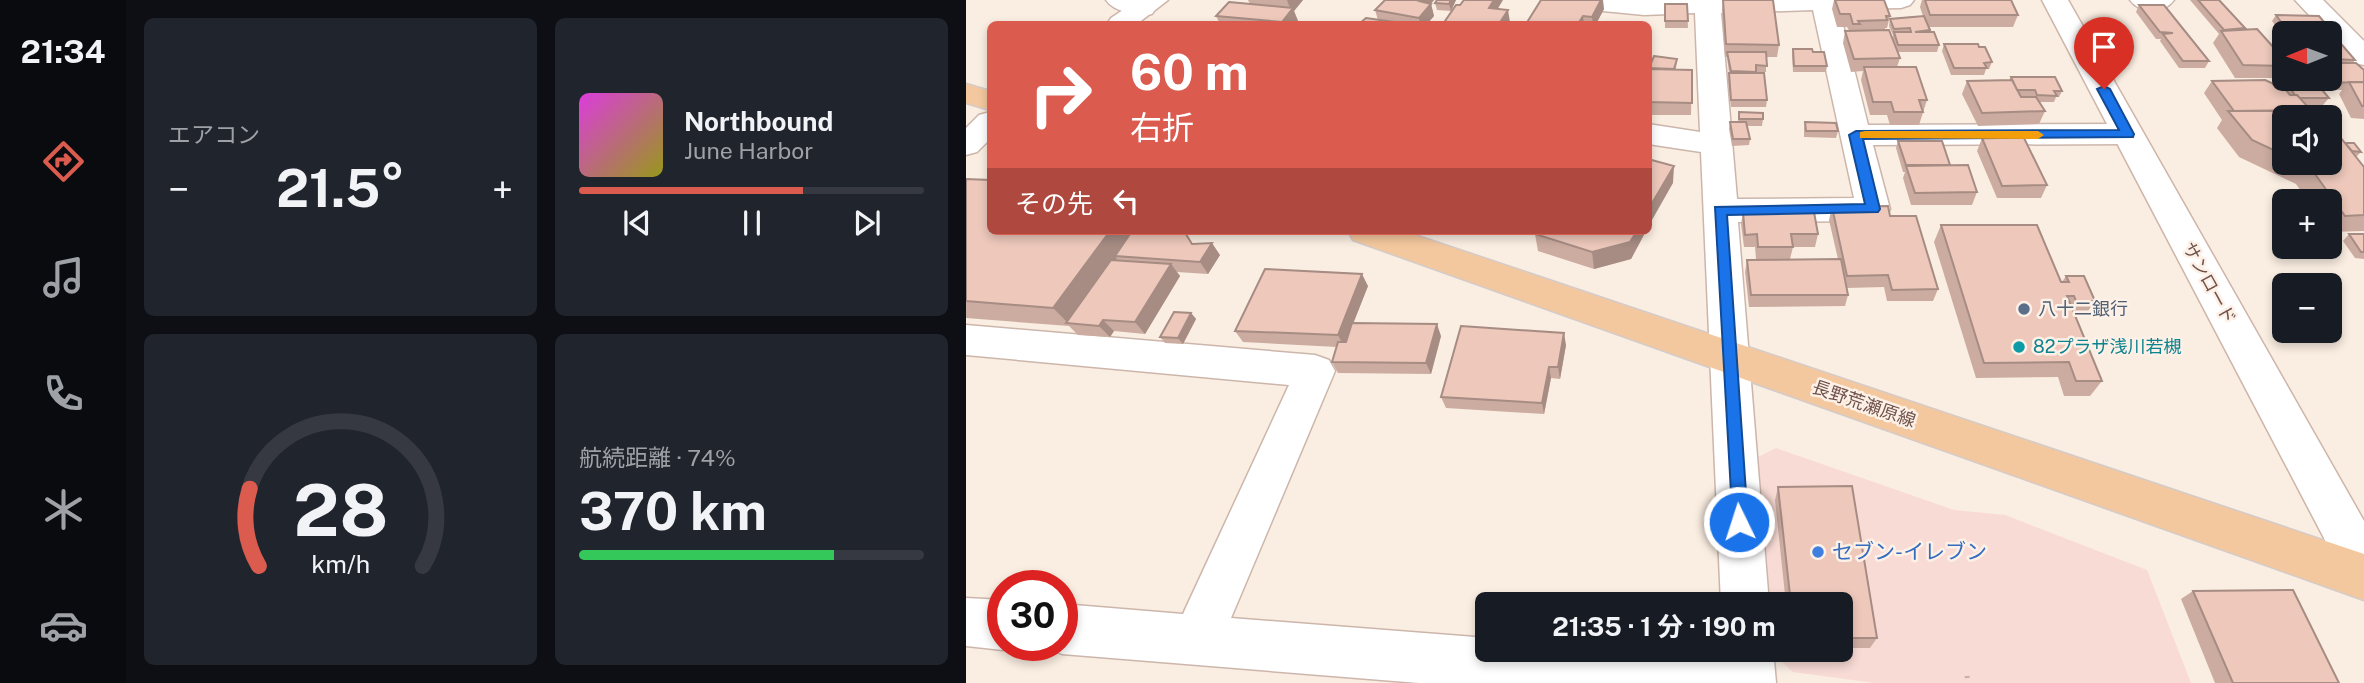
<!DOCTYPE html>
<html lang="ja">
<head>
<meta charset="utf-8">
<style>
	body { margin:0; font-family:"Public Sans","Noto Sans JP",sans-serif; background:#20242c; color:#f1f3f6; height:100vh; display:flex; flex-direction:column; font-size:26px; white-space:nowrap }
	* { box-sizing:border-box; margin:0 }
	p { font-size:23px; color:#9ea1a6 }
	.icon { flex:none; width:38px; height:38px; fill:none; stroke:currentColor; stroke-width:2; stroke-linecap:round; stroke-linejoin:round }
	.map { position:relative; flex:1; overflow:hidden }
	.side { display:flex; flex-direction:column; gap:18px; padding:18px; background:#0d0f14; width:840px }
	.side>* { flex:none }
	.hud { position:absolute; left:21px; top:21px; width:665px; height:214px; border-radius:10px; box-shadow:0 4px 10px #0003; background:#db5b4f; color:#fff; overflow:hidden }
	.needle { width:46px; rotate:269deg }
	.tools { position:absolute; left:1306px; top:21px; display:grid; gap:14px }
	.tools a { display:grid; place-items:center; width:70px; height:70px; border-radius:10px; background:#171b24; box-shadow:0 4px 10px #0003; font-size:35px }
	.speed { position:absolute; left:21px; top:570px; display:flex; gap:14px; font-size:35px; font-weight:700; text-align:center }
	.speed>* { display:grid; place-content:center; width:91px; height:91px; border-radius:50%; background:#171b24; box-shadow:0 4px 10px #0003; line-height:1 }
	.speed .limit { border:10px solid #d22; background:#fff; color:#111 }
	.pin { position:absolute; display:grid; place-items:center; width:60px; height:60px; color:#fff; margin:-72px -30px; border-radius:50% 50% 50% 0; rotate:-45deg; box-shadow:0 0 7px #0007 }
	.pin .icon { rotate:45deg }
	.me { position:absolute; width:77px; margin:-38px; rotate:356deg; stroke-linejoin:round; filter:drop-shadow(0 0 5px #0008) }
	.turn { display:flex; align-items:center; gap:24px; height:147px; padding:0 28px; font-size:32px }
	.turn .icon { width:91px; height:91px; stroke-width:2.5 }
	.turn b { display:block; font-size:49px; line-height:60px }
	.then { display:flex; align-items:center; height:66px; padding:0 28px; background:#0003; gap:14px; font-size:26px }
	.big { font-size:52px; font-weight:700; line-height:1.1 }
	.side .card { flex:1; display:flex; flex-direction:column; justify-content:center; gap:10px; min-width:0; padding:0 24px; border-radius:10px; background:#20242c }
	.side .dial { align-items:center; gap:0 }
	.dial svg { height:182px; overflow:visible; fill:none; stroke:#363941; stroke-width:7; stroke-linecap:round; text-anchor:middle }
	.dial text { fill:#f1f3f6; stroke:none }
	.song { display:flex; align-items:center; gap:21px }
	.cover { width:84px; height:84px; border-radius:10px; background:linear-gradient(135deg,hsl(300 70% 55%),hsl(60 70% 35%)) }
	.played { height:7px; border-radius:4px; background:linear-gradient(90deg,#db5b4f 65%,#363941 65%) }
	.keys { display:flex; justify-content:space-around; direction:ltr }
	.heat { display:flex; justify-content:space-between; align-items:center; font-size:38px; direction:ltr }
	.charge { height:10px; border-radius:5px; background:linear-gradient(90deg,#34c759 74%,#363941 0) }
	.side .tiles { flex:1; display:grid; gap:18px; grid-template-columns:repeat(2,1fr) }
	.trip { position:absolute; left:509px; top:592px; width:378px; height:70px; border-radius:10px; background:#171b24; box-shadow:0 4px 10px #0003; font-weight:700; line-height:70px; text-align:center }
	main { display:flex; flex:1; min-height:0 }
	.menu { display:flex; flex-direction:column; width:126px; justify-content:space-around; align-items:center; background:#090b0e; color:#9ea1a6 }
	.menu .icon { width:49px; height:49px }
	.menu .on { color:#db5b4f }
	.menu b { font-size:32px; color:#f1f3f6 }
	.map>svg:first-child { display:block }
</style>
</head>
<body>
<main>
<nav class="menu">
<b>21:34</b>
<svg class="icon on" aria-label="directions" viewBox="0 0 24 24"><path d="M12 3l9 9-9 9-9-9zM9 14v-3h6M13 9l2 2-2 2"/></svg>
<svg class="icon" aria-label="music" viewBox="0 0 24 24"><path d="M9 18V5l10-2v13"/><circle cx="6" cy="18" r="3"/><circle cx="16" cy="16" r="3"/></svg>
<svg class="icon" aria-label="phone" viewBox="0 0 24 24"><path d="M5 4h4l2 5-3 2q2 4 5 5l2-3 5 2v4C11 20 4 13 5 4z"/></svg>
<svg class="icon" aria-label="climate" viewBox="0 0 24 24"><path d="M12 3v18M4 7l16 10M4 17L20 7"/></svg>
<svg class="icon" aria-label="car" viewBox="0 0 24 24"><path d="M5 17H2v-5l4-1 3-4h7l3 4 3 1v5h-3M9 17h6M6 11h13"/><circle cx="7" cy="17" r="2"/><circle cx="17" cy="17" r="2"/></svg>
</nav>
<section class="side">
<div class="tiles">
<div class="card"><p>エアコン</p>
<div class="heat"><a>−</a><b class="big">21.5°</b><a>+</a></div>
</div>
<div class="card">
<div class="song"><i class="cover"></i><div><b>Northbound</b><p>June Harbor</p></div></div>
<div class="played"></div>
<div class="keys"><svg class="icon" aria-label="previous" viewBox="0 0 24 24"><path d="M18 5L8 12l10 7zM5 5v14"/></svg><svg class="icon" aria-label="pause" viewBox="0 0 24 24"><path d="M8 5v14M16 5v14"/></svg><svg class="icon" aria-label="next" viewBox="0 0 24 24"><path d="M6 5l10 7-10 7zM19 5v14"/></svg></div>
</div>
<div class="card dial"><svg viewBox="0 0 100 80">
<path d="M14 69A42 42 0 1 1 86 69"/>
<path d="M14 69A42 42 0 0 1 10 35" stroke="#db5b4f"/>
<text x="50" y="56" font-size="32" font-weight="700">28</text>
<text x="50" y="72" font-size="11">km/h</text>
</svg></div>
<div class="card"><p>航続距離 · 74%</p><b class="big">370 km</b><div class="charge"></div></div>
</div>
</section>
<div class="map">
<svg width="1398" height="683" viewBox="0 0 1398 683">
	<rect width="100%" height="100%" fill="#faede1"/>
	<!-- commercial -->
	<path fill="#f9dbd5" d="M810,448L988,510L1039,515L1181,570L1225,683H909L827,672L801,649H875V604H796L782,462Z"/>
	<g fill="none" stroke-linecap="round" stroke-linejoin="round">
		<defs>
			<path id="street" d="M140,0H179L190,8L186,14C173,17 148,12 140,0Z
				M593,0H948L944,5L935,8L873,9L902,125L1162,124L1173,127L1177,134L1173,141L1162,144L907,145L924,209L919,217L907,221L772,222L803,604H755L735,152L682,144V124L734,132L729,13L678,15L606,8L597,5ZM847,10L888,198L771,199L755,13Z
				M1164,0H1208C1198,14 1174,14 1164,0Z
				M1329,0H1357L1398,41V65L1388,63Z
				M0,325L349,355L363,360L369,371L265,618L522,638V649H661L757,657V649H807L810,683H453L96,654L79,646H96V604L217,614L323,385L0,355Z
				M0,598L37,600V646H46L37,650L0,646Z"/>
			<path id="secondary" d="M172,0H202L171,24H141L145,18Z
				M1076,0H1102L1398,521V589L1381,582Z
				M24,112V139L11,152L0,155V128L13,115Z"/>
			<path id="primary" d="M0,84L24,91V110L0,103Z
				M382,231H437L1398,554V600L387,240Z"/>
		</defs>
		<!-- street casing -->
		<use href="#street" stroke="#ccb6ac" stroke-width="3"/>
		<!-- secondary casing -->
		<use href="#secondary" stroke="#ceb5a9" stroke-width="3"/>
		<!-- primary casing -->
		<use href="#primary" stroke="#d4cbc9" stroke-width="3"/>
		<!-- path -->
		<path stroke="#d1ab9f" stroke-width="5" stroke-dasharray="2 6" stroke-linecap="butt" d="M1001,676L1002,683"/>
		<!-- street -->
		<use href="#street" fill="#fff" fill-rule="evenodd"/>
		<!-- secondary -->
		<use href="#secondary" fill="#fff" fill-rule="evenodd"/>
		<!-- primary -->
		<use href="#primary" fill="#f4c89e" fill-rule="evenodd"/>
	</g>
	<!-- wall -->
	<path fill="#ccaca1" d="M282,0H337L328,11L332,21L329,24H254L250,16L284,4Z
		M419,0H468L465,4L468,16L461,24H393L412,20L409,10Z
		M490,0L485,11L471,10L469,3Z
		M757,0L813,45L811,57H800V72H790L801,100L800,107H765L762,80L763,73L761,57H759L756,10Z
		M868,0H918L924,16L921,28H919V30L926,38L927,35L923,26L924,19L957,16L954,7L956,0H1045L1052,15L1047,27H963L964,32L973,45L971,52H931L934,58L931,67L961,100L953,125H924L921,115H904L895,80L897,71L885,72L877,43L879,31L883,30L881,27H871L866,9Z
		M1224,0H1253L1279,28L1278,30L1318,59V74L1315,78H1269L1247,43L1253,34Z
		M699,4H721L722,28H699Z
		M1173,5L1243,61L1239,68H1213L1194,41L1195,39H1190L1170,12Z
		M638,9L630,24H560Z
		M1310,15L1369,35L1366,39L1389,60L1387,63L1398,70V119L1385,118L1373,94L1376,90L1356,89L1363,98L1357,105H1340L1343,108L1340,111L1318,117V163H1363L1379,143L1395,152L1390,157L1398,167V231L1363,232V201H1342L1330,184L1273,157L1251,128L1256,120L1238,93L1246,81L1319,89L1322,85H1351L1347,79H1363V33H1318V38L1306,21Z
		M978,44L1013,47L1026,62L1023,69H1020L1018,75H985L976,51Z
		M827,49L847,52L861,66L860,72H827L826,55Z
		M711,59L710,69L726,70L725,115H683L684,75H683V68Z
		M1045,77L1096,91L1093,97H1090L1088,102H1073L1079,111L1073,124L1012,126L996,94L1001,81L1043,80Z
		M773,112L797,119L796,126H781L784,139L783,145L766,146L763,129L764,122H772Z
		M839,122L872,131L870,138L838,137V129Z
		M1016,138L1081,185L1075,198H1031L1011,151Z
		M932,141L984,165L1011,192L1006,205H945L937,178L939,172H937L930,148Z
		M0,179L219,232L226,244L254,255L242,274L211,272L214,276L179,334L148,331L144,337L112,335L103,326L0,318Z
		M866,207L924,216L972,289L967,301H921L918,287L881,288L882,295L879,306L783,307L779,272L781,260L872,259L863,220Z
		M777,212L852,234L849,247H827L824,259H790L789,247H778L775,224Z
		M975,225L1095,282H1096L1100,276L1129,301L1118,317H1110L1136,381L1124,396H1098L1092,377L1010,378L968,242Z
		M571,231H680L665,259L628,269L572,251L569,234Z
		M1383,234H1398V259L1389,258L1377,241Z
		M402,286L387,323L475,336L465,374L372,373L366,362L371,347L277,342L269,331Z
		M225,313L230,319L217,344L199,343L194,337Z
		M600,345L594,379L585,378L578,414L480,408L475,397Z
		M812,487L911,638L904,648H875V604H820L809,500Z
		M1227,591L1373,683H1249L1215,599Z"/>
	<!-- shaded-wall -->
	<path fill="#a68c83" d="M321,0H337L328,11L332,21L329,24H317L316,22L325,11Z
		M454,0H468L456,14L453,1Z
		M485,0H490L485,11L483,4Z
		M528,0H537L525,20L523,8Z
		M635,0H637L638,9L630,24H627L626,17Z
		M465,4L468,16L461,24H454L453,18Z
		M542,10L544,22L543,24H533Z
		M617,16L618,24H612Z
		M685,42V55L682,63V50Z
		M708,166L707,183L682,227V210Z
		M144,231H174L149,256L152,261L103,324L87,308Z
		M671,231H680L665,259L628,269L626,252Z
		M246,243L254,255L242,274L234,262Z
		M205,264L214,276L179,334L169,322Z
		M396,274L402,286L378,347L372,335Z
		M225,313L230,319L217,344L212,338Z
		M137,320L148,331L144,337L133,326Z
		M471,324L475,336L465,374L460,363Z
		M598,333L600,345L594,379L592,367Z
		M583,367L585,378L578,414L576,403Z"/>
	<!-- building -->
	<path fill="#edc8bb" stroke="#a68c83" stroke-width="2" d="M419,0H454L453,1L465,4L453,18L409,10Z
		M471,0H485L483,4L469,3Z
		M498,0H528L523,8L542,10L533,24H477L490,5H494Z
		M575,0H635L626,17L617,16L612,24H560Z
		M757,0H807L813,45L760,44Z
		M869,0H918L924,16H920L921,20L892,21L894,24H887L884,14H874Z
		M959,0H1045L1052,15H964Z
		M1232,0H1253L1279,28L1258,30Z
		M263,2L327,8L316,22L250,16Z
		M699,4H721L722,21H699Z
		M1173,5H1198L1243,61H1217L1197,34L1207,33L1194,32Z
		M1310,15L1353,16L1369,35H1363V33H1323Z
		M958,16L964,30L949,32H968L973,45H932L928,32H945L944,28L928,29L924,19Z
		M400,18L442,24H393Z
		M1291,29L1318,59V66L1277,65L1255,31Z
		M923,30L934,58L888,59L879,31Z
		M1363,39H1371L1389,60L1363,59Z
		M978,44H1012L1013,47H1019L1026,62L1018,63L1021,68H988Z
		M827,49H846L847,52H858L861,66H828Z
		M761,52H800L801,66L790,65V72L765,71Z
		M688,56L711,59L708,69L683,68Z
		M1363,63H1390L1398,70V82L1359,83L1357,79H1363Z
		M898,67H950L961,100H953L957,112H928L925,102H907Z
		M685,69L726,70V103L682,102Z
		M763,73H798L801,100H765Z
		M1045,77H1089L1096,91H1088L1091,96L1071,95L1069,90H1051Z
		M1046,80L1055,97H1070L1079,111L1016,113L1001,81Z
		M1299,80L1319,89L1324,95H1331L1343,108H1338L1340,110L1268,111L1246,81Z
		M1383,82H1398V106H1396Z
		M1322,85H1352L1363,98H1334L1331,95H1329Z
		M1262,111H1354L1359,117H1318V155L1286,140Z
		M773,112L797,113V119H773Z
		M764,122H780L784,139H767Z
		M839,122L870,123L872,131H840Z
		M1363,123L1398,167V215L1379,216L1344,167L1334,163H1363Z
		M1016,138H1058L1081,185L1036,186Z
		M932,141H976L984,165H940Z
		M1379,143H1388L1395,152L1386,151Z
		M682,159L708,166L682,210Z
		M1002,165L1011,192L949,193L940,166Z
		M0,179L24,180V231H144L87,308L0,301Z
		M922,206L924,216H950L972,289L926,290L922,275L881,276L866,207Z
		M777,212H848L852,234H825L827,247H792L791,234L779,235Z
		M975,225H1071L1095,282H1103L1100,276H1118L1129,301H1110L1108,296H1101L1136,381H1110L1103,362L1018,363Z
		M166,231H218L226,244L246,243L234,262L149,256Z
		M571,231H671L664,242L626,252L569,234Z
		M1383,234H1398V252H1395Z
		M875,259L882,295H785L781,260Z
		M145,260L205,264L169,322L137,320L133,326L100,323Z
		M299,269L396,274L372,335L269,331Z
		M208,312L225,313L212,338L194,337Z
		M386,323L471,324L460,363L366,362L372,342H380Z
		M495,326L598,333L592,367H583L576,403L475,397Z
		M886,486L911,638H875V604H825L812,487Z
		M1327,590L1373,683H1267L1227,591Z"/>
	<!-- route -->
	<path fill="#1a73e8" stroke="#114b97" stroke-width="2" d="M1138,86L1144,89L1168,134L1167,137L897,139L914,209L912,212L761,215L782,522L780,528L773,530L767,528L749,207L899,204L883,135L890,131L1153,130L1131,89Z"/>
	<!-- slow -->
	<path fill="#f59e0b" d="M899,131H1072L1078,135L1072,139L894,138V132Z"/>
	<!-- markers -->
	<circle fill="#5c6f8a" stroke="#fdf1e7" stroke-width="2.5" cx="1058" cy="309" r="7"/>
	<circle fill="#0f9aa8" stroke="#fdf1e7" stroke-width="2.5" cx="1053" cy="347" r="7"/>
	<circle fill="#3f7fe0" stroke="#fdf1e7" stroke-width="2.5" cx="852" cy="552" r="7"/>
	<g text-anchor="middle" stroke-width="5" stroke-linejoin="round" paint-order="stroke">
		<!-- street labels -->
		<g font-size="18" fill="#6f524a" stroke="#fdf1e7">
			<text transform="translate(1243 283) rotate(61)" y="6">サンロード</text>
			<text transform="translate(898 404) rotate(19)" y="6">長野荒瀬原線</text>
		</g>
		<!-- service labels -->
		<g font-size="18" fill="#4e5e75" stroke="#fdf1e7" text-anchor="start">
			<text x="1072" y="315">八十二銀行</text>
		</g>
		<!-- culture labels -->
		<g font-size="18" fill="#0d838f" stroke="#fdf1e7" text-anchor="start">
			<text x="1067" y="353">82プラザ浅川若槻</text>
		</g>
		<!-- near-shop labels -->
		<g font-size="21" fill="#366cbe" stroke="#fdf1e7" text-anchor="start">
			<text x="866" y="559">セブン-イレブン</text>
		</g>
	</g>
</svg>
<div class="tools">
<a><svg class="needle" viewBox="-14 -14 28 28"><path d="M0-13l5 13h-10z" fill="#e53935"/><path d="M0 13l5-13h-10z" fill="#9ea1a6"/></svg></a>
<a><svg class="icon" aria-label="sound" viewBox="0 0 24 24"><path d="M4 9h4l5-4v14l-5-4H4zM17 9q2 3 0 6"/></svg></a>
<a>+</a>
<a>−</a>
</div>
<div class="speed"><div class="limit">30</div></div>
<div class="pin" style="left:1138px;top:89px;background:#d93025"><svg class="icon" aria-label="arrive" viewBox="0 0 24 24"><path d="M6 21V4h12l-3 4 3 4H6"/></svg></div>
<svg class="me" style="left:773px;top:522px" viewBox="-20 -20 40 40"><circle r="17" fill="#1a73e8" stroke="#fff" stroke-width="3"/><path d="M0-11L8 9 0 5-8 9z" fill="#fff"/></svg>
<div class="trip">21:35 · 1 分 · 190 m</div>
<div class="hud">
<div class="turn"><svg class="icon" aria-label="right" viewBox="0 0 24 24"><path d="M7 20v-9h11M14 6l5 5-5 5"/></svg><div><b>60 m</b>右折</div></div>
<div class="then">その先<svg class="icon" aria-label="left" viewBox="0 0 24 24"><path d="M17 20v-9H6M10 6l-5 5 5 5"/></svg></div>
</div>
</div>
</main>
</body>
</html>
